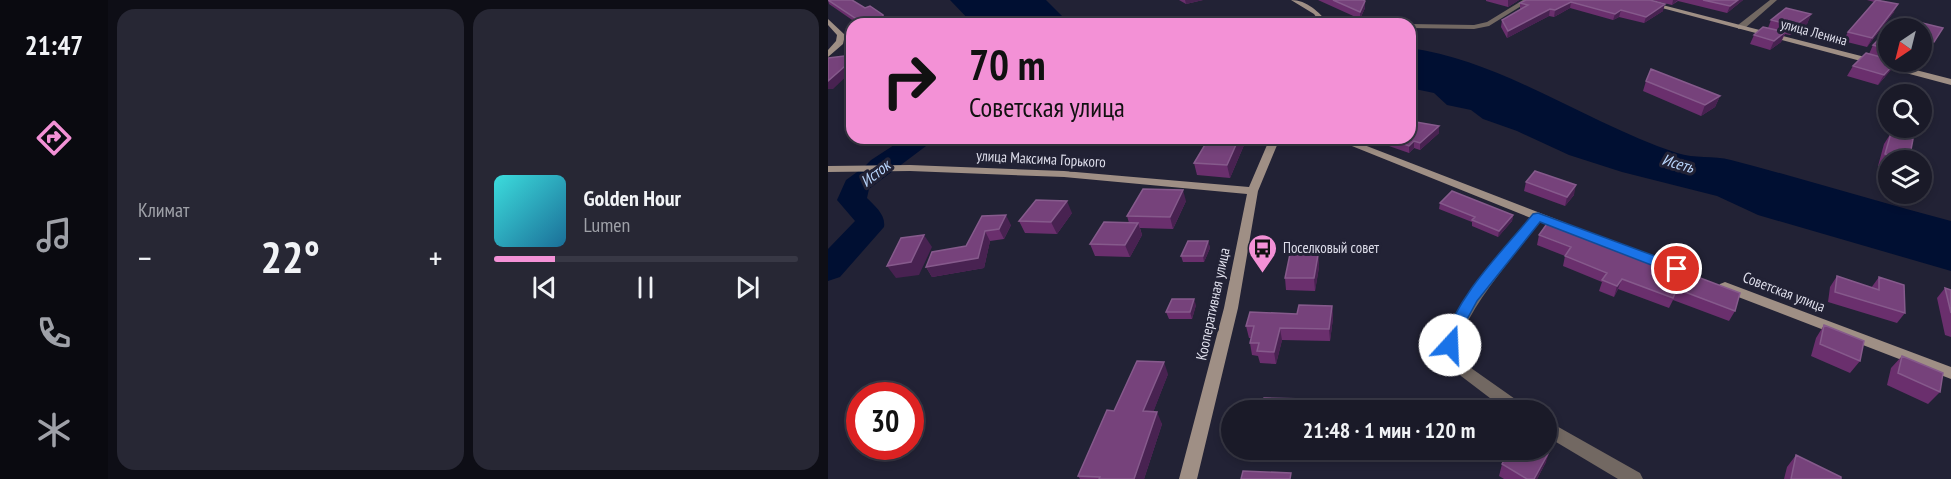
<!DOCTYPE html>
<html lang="ru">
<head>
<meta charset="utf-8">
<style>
	body { margin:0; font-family:"PT Sans Narrow",sans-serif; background:#272734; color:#f1f3f6; height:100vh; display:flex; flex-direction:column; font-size:22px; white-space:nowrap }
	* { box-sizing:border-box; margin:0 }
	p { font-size:20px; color:#9fa1a8 }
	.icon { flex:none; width:33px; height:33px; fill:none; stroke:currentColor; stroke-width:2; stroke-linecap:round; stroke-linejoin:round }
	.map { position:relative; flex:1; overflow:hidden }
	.drawer { display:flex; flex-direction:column; gap:9px; padding:9px; background:#0e0e16; width:720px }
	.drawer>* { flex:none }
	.top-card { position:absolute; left:18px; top:18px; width:570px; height:126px; border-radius:18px; box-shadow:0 3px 9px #0003,0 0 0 2px #383845; background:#f391d6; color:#111; overflow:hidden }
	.needle { width:39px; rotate:215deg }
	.controls { position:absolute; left:1050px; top:18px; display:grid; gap:12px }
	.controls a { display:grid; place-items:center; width:54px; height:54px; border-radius:50%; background:#1a1a28; box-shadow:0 3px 9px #0003,0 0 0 2px #383845; font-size:30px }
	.speed { position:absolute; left:18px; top:382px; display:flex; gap:12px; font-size:30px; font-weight:700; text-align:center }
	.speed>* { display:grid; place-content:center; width:78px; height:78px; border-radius:50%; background:#1a1a28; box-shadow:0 3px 9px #0003,0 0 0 2px #383845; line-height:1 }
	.speed .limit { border:9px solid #d22; background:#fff; color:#111 }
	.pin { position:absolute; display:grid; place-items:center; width:51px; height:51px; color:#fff; margin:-26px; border:3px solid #fff; border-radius:50%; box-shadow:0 2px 6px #0007 }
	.me { position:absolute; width:66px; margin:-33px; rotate:20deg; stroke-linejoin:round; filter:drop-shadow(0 0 4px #0008) }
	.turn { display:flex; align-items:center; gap:21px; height:126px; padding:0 24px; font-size:27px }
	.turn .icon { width:78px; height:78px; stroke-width:2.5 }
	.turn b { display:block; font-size:42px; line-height:51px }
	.big { font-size:45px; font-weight:800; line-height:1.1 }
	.drawer .widget { flex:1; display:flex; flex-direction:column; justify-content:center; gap:9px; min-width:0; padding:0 21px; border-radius:18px; background:#272734 }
	.song { display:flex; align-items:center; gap:18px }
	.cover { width:72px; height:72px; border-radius:9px; background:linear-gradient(135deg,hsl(180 70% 55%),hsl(200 70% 35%)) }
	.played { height:6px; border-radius:3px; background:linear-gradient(90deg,#f391d6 20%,#383845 20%) }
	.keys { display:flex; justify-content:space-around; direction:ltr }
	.heat { display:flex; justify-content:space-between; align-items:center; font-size:33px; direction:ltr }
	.drawer .tiles { flex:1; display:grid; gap:9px; grid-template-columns:repeat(2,1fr) }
	.trip { position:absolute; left:393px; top:400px; width:336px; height:60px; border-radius:30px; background:#1a1a28; box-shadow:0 3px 9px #0003,0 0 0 2px #383845; font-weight:800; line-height:60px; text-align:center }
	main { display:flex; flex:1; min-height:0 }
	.dock { display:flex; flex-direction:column; width:108px; justify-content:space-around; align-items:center; background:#0a0a10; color:#9fa1a8 }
	.dock .icon { width:42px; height:42px }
	.dock .selected { color:#f391d6 }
	.dock b { font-size:27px; color:#f1f3f6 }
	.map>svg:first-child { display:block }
</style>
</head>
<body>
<main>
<nav class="dock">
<b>21:47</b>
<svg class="icon selected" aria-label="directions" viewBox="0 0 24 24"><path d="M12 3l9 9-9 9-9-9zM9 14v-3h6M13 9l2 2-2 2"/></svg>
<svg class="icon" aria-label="music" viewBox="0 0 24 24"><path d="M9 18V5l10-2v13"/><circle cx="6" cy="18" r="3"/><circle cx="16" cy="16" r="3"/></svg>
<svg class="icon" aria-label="phone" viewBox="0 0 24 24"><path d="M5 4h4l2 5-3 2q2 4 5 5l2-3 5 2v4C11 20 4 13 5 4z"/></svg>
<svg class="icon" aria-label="climate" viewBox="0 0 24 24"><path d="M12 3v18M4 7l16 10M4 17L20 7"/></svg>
</nav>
<section class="drawer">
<div class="tiles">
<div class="widget"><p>Климат</p>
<div class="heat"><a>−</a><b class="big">22°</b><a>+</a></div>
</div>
<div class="widget">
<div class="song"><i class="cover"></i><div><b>Golden Hour</b><p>Lumen</p></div></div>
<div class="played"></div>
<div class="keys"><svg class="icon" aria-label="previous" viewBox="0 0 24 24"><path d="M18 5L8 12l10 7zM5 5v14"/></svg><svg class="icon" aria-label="pause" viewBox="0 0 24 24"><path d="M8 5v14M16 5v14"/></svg><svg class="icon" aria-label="next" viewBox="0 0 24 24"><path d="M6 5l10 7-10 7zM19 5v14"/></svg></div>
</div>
</div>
</section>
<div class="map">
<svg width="1123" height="479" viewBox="0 0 1123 479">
	<rect width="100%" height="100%" fill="#222235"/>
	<!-- water -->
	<path fill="#000f32" d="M122,0H218L236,18L294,24H145Z
		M582,48C675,61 761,124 849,153C867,159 885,155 903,160C977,179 1049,202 1123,221V271L930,215L889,196L794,172L741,155L689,131L655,119L643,110L619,105L606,93L582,88Z
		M77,138H104L44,182L24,200L15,198L14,190L43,160Z"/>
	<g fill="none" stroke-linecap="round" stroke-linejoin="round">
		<!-- river -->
		<path fill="#000f32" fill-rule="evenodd" d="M76,138H106L102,143L41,189L39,198C47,206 58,215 56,227L12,277L0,281V249L27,221L9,200L18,180Z"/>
		<!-- street -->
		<path fill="#726862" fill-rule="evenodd" d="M695,0H703L661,26L646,29L582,28V24L646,25L659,22Z
			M942,0H949L916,29H910V25Z
			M709,213L715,217C685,260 648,295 629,345L643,368L697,406L699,411H679L633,376L615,345C635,294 671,256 705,214Z
			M718,420L812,473L815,479H790L718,436Z"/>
		<!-- secondary -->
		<path fill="#9f8f85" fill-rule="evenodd" d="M463,0C479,0 491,12 501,24H493L486,14Z
			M804,0H815L1123,79V85Z
			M0,19L17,35L15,44L0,57V50L8,41L9,35L0,25Z
			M442,138H452L430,191L410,308L369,479H351L396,308L419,194L236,177L82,171L0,172V166L82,165L236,171L421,187Z
			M504,138H518L738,223L740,226L734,230L730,229Z
			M897,282L1123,367V379L892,290L890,287L892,284Z"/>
	</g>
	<!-- wall -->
	<path fill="#6a2f6d" d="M0,0L37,8L55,15L59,21V24H30L1,4Z
		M351,0H375L358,4Z
		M490,0H535L537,1V8L532,19Z
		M658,0H691L680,7L658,1Z
		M822,0L835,11L816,23L791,17L785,20L742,8L726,17L721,16L679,38L673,27L674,20L692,10V3Z
		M824,0H915L899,13L850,1L844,5Z
		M1039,0H1052L1066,12L1039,47L1015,41L1020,32L1046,2Z
		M983,14L979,24L962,35L957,34L953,42L942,50L922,44L926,35L940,28L943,20Z
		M1094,28H1115L1100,52L1094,50V52Z
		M1060,30V62H1071L1070,63L1067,62L1062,71L1050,85L1019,76L1025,66L1041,54L1045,45Z
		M818,81L892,96L887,107L873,116L815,91Z
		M611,126V133L592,150L586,148L581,153L538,138H582Z
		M1063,133L1081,160H1060V169L1050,166L1056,144Z
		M381,138H419L402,178L369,175L366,163Z
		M698,182L746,195L737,206L696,191Z
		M358,201L345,229L312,228L314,235L302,257L267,256L262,244L301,223L299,216Z
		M612,203L685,215L684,221L670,237L644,226V222L611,209Z
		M244,213L229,234L197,233L191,221Z
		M154,216L183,225L176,239L162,241L156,268L104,277L98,267L138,246Z
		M711,235L907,311L901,321L845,300L841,308L790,289L786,297L771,291L774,282L735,266L737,256L709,245Z
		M380,241L382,248L376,262H355L353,256Z
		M490,255L491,267L487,291L458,290L457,278Z
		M1009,276L1043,288L1051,277L1077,313L1069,323L1000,302L1002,287Z
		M1117,288L1123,290V337L1117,335L1109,298Z
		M368,305L364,319H341L338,312Z
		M504,306L505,318L502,341L454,340L448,364L432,363L430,356L424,355L422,343L423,338H421L418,326Z
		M996,325L1032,361L1022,373L983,356L988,338Z
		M1074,356L1112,392L1100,404L1059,385L1063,368Z
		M340,374L325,412L334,424L316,479H252L250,476L286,411Z
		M968,455L1013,479H956L959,467Z
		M718,462L709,479H676L671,476L674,464Z"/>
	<!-- shaded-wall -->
	<path fill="#482251" d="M357,0H375L358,4Z
		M680,0H691L680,7Z
		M845,0H850L844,5Z
		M910,0H915L899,13L902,6Z
		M537,1V8L532,19V12Z
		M743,2L742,8L726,17L727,10Z
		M837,4L835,11L816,23L818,17Z
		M1070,4L1066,12L1039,47L1044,38Z
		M722,9L721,16L679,38L680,31Z
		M793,10L791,17L785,20L787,14Z
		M983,14L979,24L962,35L966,26Z
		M55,15L59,21V24H55Z
		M957,32L953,42L942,50L946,41Z
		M24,60V71L5,89H0V81Z
		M1068,62L1062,71L1050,85L1056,75Z
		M892,96L887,107L873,116L877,105Z
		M611,126V133L592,150V143Z
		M411,138H419L402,178L399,165Z
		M586,141V148L581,153V146Z
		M748,185L746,195L737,206L739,197Z
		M355,190L358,201L345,229L342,217Z
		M239,201L244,213L229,234L223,222Z
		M178,215L183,225L176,239L171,229Z
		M685,215L684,221L670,237L671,231Z
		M310,223L314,235L302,257L297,245Z
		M157,231L162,241L156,268L104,277L98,267L150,258Z
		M96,235L104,247L91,275L68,278L59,266Z
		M380,241L382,248L376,262L375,256Z
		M490,255L491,267L487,291L486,278Z
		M794,279L790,289L786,297L789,286Z
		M366,299L368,305L364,319L362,312Z
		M504,306L505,318L502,341L501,329Z
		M452,328L454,340L448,364L446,352Z
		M336,362L340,374L321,423L315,411Z
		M480,399L481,411H478Z
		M329,412L334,424L316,479H306Z
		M722,450L718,462L709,479H706Z"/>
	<!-- building -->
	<path fill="#76427b" stroke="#865a8c" stroke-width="1.5" d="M0,0H24L37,8L42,6L55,15V24H36Z
		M505,0H535L537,1L532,12Z
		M698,0H822L837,4L818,17L793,10L787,14L743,2L727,10L722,9L680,31L674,20L700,5L692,3Z
		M875,0H910L902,6Z
		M1048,0L1070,4L1044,38L1020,32Z
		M958,8L983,14L966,26L943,20Z
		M1090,22L1115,28L1106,42L1100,41L1095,49H1094V28H1086Z
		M935,27L957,32L946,41L926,35Z
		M1060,30V49L1045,45Z
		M1038,53L1060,59V62H1068L1056,75L1025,66Z
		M24,55V60L0,81V58Z
		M823,69L892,96L877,105L818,81Z
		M582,121L611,126L592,143L586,141L581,146L559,138H582Z
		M1063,133L1085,139L1081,160L1057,154Z
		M381,138H411L399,165L366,163Z
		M707,171L748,185L739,197L698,182Z
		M315,189L355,190L342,217L299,216Z
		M624,191L685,215L671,231L644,220L647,217L612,203Z
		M208,200L239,201L223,222L191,221Z
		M178,215L171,229L157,231L150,258L98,267L104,252L138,246L154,216Z
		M721,221L912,293L907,311L849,289L845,298L794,279L789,286L774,280L779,273L737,256L743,247L711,235Z
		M276,222L310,223L297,245L262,244Z
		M96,235L83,262L59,266L73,238Z
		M360,241H380L375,256H353Z
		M462,254L490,255L486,278H457Z
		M1009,276L1051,290V277L1076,285L1077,313L1007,292Z
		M1117,288L1123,290V313Z
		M344,299H366L362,312H338Z
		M471,305L504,306L501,329L452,328L446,352L429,351L431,343H422L426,326H418L422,312L469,314Z
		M996,325L1036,341L1032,361L992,344Z
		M1074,356L1115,373L1112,392L1070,373Z
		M309,361L336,362L315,411L329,412L306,479H271L272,477L250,476L279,410L286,411Z
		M436,398L480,399L478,411H433Z
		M718,448L722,450L706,479H699L674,464L682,450H718Z
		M968,455L1013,477V479H963Z
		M415,471L463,473L462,479H413Z"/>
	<!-- route -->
	<path fill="#1a73e8" stroke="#114b97" stroke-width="1.5" d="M710,213L854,266L856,269L854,273H844L712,222L649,301L637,323L628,350L622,352L617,350L614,345C631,293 671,255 705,214Z"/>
	<!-- icons -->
	<defs>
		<symbol id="bus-pin" viewBox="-11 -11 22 30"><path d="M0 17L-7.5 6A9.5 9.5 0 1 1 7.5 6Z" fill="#f391d6" stroke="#222235"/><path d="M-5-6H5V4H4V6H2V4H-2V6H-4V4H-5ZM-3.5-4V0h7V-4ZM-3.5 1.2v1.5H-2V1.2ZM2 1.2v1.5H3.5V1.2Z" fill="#111"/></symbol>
	</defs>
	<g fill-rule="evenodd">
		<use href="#bus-pin" x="418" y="232" width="33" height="45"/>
	</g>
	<g text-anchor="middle" stroke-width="6" stroke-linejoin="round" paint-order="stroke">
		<!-- far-street labels -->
		<g font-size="14" fill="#dedeeb" stroke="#222235">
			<text transform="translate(986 32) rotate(15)" y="5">улица Ленина</text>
		</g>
		<!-- street labels -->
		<g font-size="15" fill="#dedeeb" stroke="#222235">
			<text transform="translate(213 159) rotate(3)" y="5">улица Максима Горького</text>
			<text transform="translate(956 292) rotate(21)" y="5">Советская улица</text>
			<text transform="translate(385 304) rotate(-78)" y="5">Кооперативная улица</text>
		</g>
		<!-- poi labels -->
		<g font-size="15" fill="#dedeeb" stroke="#222235" text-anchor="start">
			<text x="455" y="253">Поселковый совет</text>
		</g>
		<!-- water labels -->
		<g font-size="16" font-style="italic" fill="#bad6fd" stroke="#222235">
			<text transform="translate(850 163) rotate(16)" y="6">Исеть</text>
			<text transform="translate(47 173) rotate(-38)" y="6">Исток</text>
		</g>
	</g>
</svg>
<div class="controls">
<a><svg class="needle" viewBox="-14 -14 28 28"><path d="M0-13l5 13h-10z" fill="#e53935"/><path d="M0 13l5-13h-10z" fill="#9fa1a8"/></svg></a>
<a><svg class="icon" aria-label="search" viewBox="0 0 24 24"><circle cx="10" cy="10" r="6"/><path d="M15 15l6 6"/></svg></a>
<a><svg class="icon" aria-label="layers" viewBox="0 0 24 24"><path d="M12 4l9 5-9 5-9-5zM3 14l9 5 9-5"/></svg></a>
</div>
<div class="speed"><div class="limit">30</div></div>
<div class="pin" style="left:849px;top:269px;background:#d93025"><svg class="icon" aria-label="arrive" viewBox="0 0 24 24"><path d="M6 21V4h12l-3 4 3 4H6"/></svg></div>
<svg class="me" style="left:622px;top:345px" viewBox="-20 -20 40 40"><circle r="19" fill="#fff"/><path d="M0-13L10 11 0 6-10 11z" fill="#1a73e8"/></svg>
<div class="trip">21:48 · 1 мин · 120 m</div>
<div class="top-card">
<div class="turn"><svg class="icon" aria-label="right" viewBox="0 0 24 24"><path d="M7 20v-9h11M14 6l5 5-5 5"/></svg><div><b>70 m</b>Советская улица</div></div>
</div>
</div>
</main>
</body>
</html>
